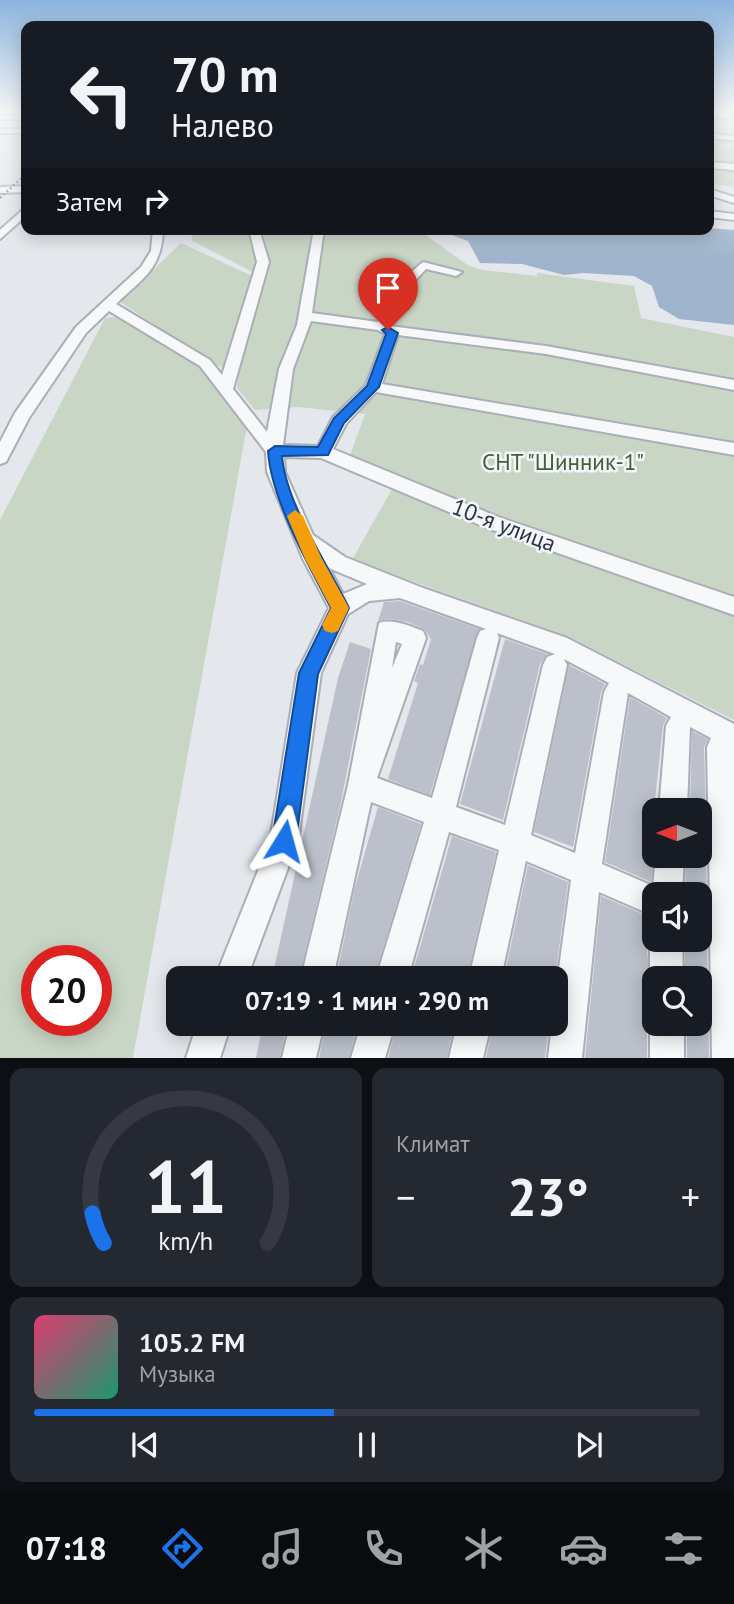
<!DOCTYPE html>
<html lang="ru">
<head>
<meta charset="utf-8">
<style>
	body { margin:0; font-family:"PT Sans",sans-serif; background:#242831; color:#f1f3f6; height:100vh; display:flex; flex-direction:column; font-size:26px; white-space:nowrap }
	* { box-sizing:border-box; margin:0 }
	p { font-size:23px; color:#9ea1a6 }
	.icon { flex:none; width:38px; height:38px; fill:none; stroke:currentColor; stroke-width:2; stroke-linecap:round; stroke-linejoin:round }
	.map { position:relative; height:1058px; overflow:hidden }
	.sheet { display:flex; flex-direction:column; gap:10px; padding:10px; background:#0d0f14; flex:1 }
	.sheet>* { flex:none }
	.guide { position:absolute; left:21px; top:21px; width:693px; height:214px; border-radius:14px; box-shadow:0 4px 18px #0003; background:#171b24; color:#f1f3f6; overflow:hidden }
	.needle { width:46px; rotate:270deg }
	.buttons { position:absolute; left:642px; top:798px; display:grid; gap:14px }
	.buttons a { display:grid; place-items:center; width:70px; height:70px; border-radius:14px; background:#171b24; box-shadow:0 4px 18px #0003; font-size:35px }
	.speed { position:absolute; left:21px; top:945px; display:flex; gap:14px; font-size:35px; font-weight:700; text-align:center }
	.speed>* { display:grid; place-content:center; width:91px; height:91px; border-radius:50%; background:#171b24; box-shadow:0 4px 18px #0003; line-height:1 }
	.speed .limit { border:10px solid #d22; background:#fff; color:#111 }
	.pin { position:absolute; display:grid; place-items:center; width:60px; height:60px; color:#fff; margin:-72px -30px; border-radius:50% 50% 50% 0; rotate:-45deg; box-shadow:0 0 7px #0007 }
	.pin .icon { rotate:45deg }
	.me { position:absolute; width:77px; margin:-38px; rotate:8deg; stroke-linejoin:round; filter:drop-shadow(0 0 5px #0008) }
	.turn { display:flex; align-items:center; gap:24px; height:147px; padding:0 35px; font-size:32px }
	.turn .icon { width:91px; height:91px; stroke-width:2.5 }
	.turn b { display:block; font-size:49px; line-height:60px }
	.then { display:flex; align-items:center; height:66px; padding:0 35px; background:#0003; gap:14px; font-size:26px }
	.big { font-size:52px; font-weight:600; line-height:1.1 }
	.sheet .tile { flex:1; display:flex; flex-direction:column; justify-content:center; gap:10px; min-width:0; padding:0 24px; border-radius:14px; background:#242831 }
	.sheet .dial { align-items:center; gap:0 }
	.dial svg { height:182px; overflow:visible; fill:none; stroke:#363941; stroke-width:7; stroke-linecap:round; text-anchor:middle }
	.dial text { fill:#f1f3f6; stroke:none }
	.song { display:flex; align-items:center; gap:21px }
	.cover { width:84px; height:84px; border-radius:10px; background:linear-gradient(135deg,hsl(340 70% 55%),hsl(160 70% 35%)) }
	.played { height:7px; border-radius:4px; background:linear-gradient(90deg,#1a73e8 45%,#363941 45%) }
	.keys { display:flex; justify-content:space-around; direction:ltr }
	.heat { display:flex; justify-content:space-between; align-items:center; font-size:38px; direction:ltr }
	.sheet .tiles { flex:1; display:grid; gap:10px; grid-template-columns:1fr 1fr }
	.tile:last-child { grid-column:span 2 }
	.trip { position:absolute; left:166px; top:966px; width:402px; height:70px; border-radius:14px; background:#171b24; box-shadow:0 4px 18px #0003; font-weight:600; line-height:70px; text-align:center }
	.dock { display:flex; height:112px; justify-content:space-around; align-items:center; background:#090b0e; color:#9ea1a6 }
	.dock .icon { width:49px; height:49px }
	.dock .current { color:#1a73e8 }
	.dock b { font-size:32px; color:#f1f3f6 }
	.map>svg:first-child { display:block }
</style>
</head>
<body>
<div class="map">
<svg width="734" height="1058" viewBox="0 0 734 1058">
	<rect width="100%" height="100%" fill="#e4e7ec"/>
	<!-- green -->
	<path fill="#c9d6c5" fill-rule="evenodd" d="M709,111H734V187L709,184Z
		M195,229H429L427,236L469,266L483,270L537,276V273L634,286L641,318L734,337V720L567,636L352,560L397,480L383,475L387,469L350,455L365,414L298,407L255,410L237,388L238,373L216,365L120,302L181,243C209,255 234,269 263,280L264,278L191,240Z
		M129,316L207,366L249,415L133,1058H0V520L105,318ZM37,961H96V1020H37Z"/>
	<!-- water -->
	<path fill="#9fb4cc" d="M709,228L734,230V325L679,319L659,307L652,286L634,276L583,273L564,275L522,264L480,263L468,241L449,234V229Z"/>
	<!-- building -->
	<path fill="#bbc0ca" d="M400,601L479,629L430,795L388,779L418,683L414,681L420,664L423,665L431,639L424,629L408,622L390,619L378,621L384,602Z
		M505,639L547,654L540,664L503,820L460,804Z
		M350,642L371,649L340,807L299,978H272L338,678Z
		M569,665L605,684L601,692L573,847L534,832Z
		M630,697L667,718L663,726L654,810V854L651,882L605,862Z
		M692,731L708,739L704,747L706,819H700V810H690Z
		M378,807L421,824L374,978H336L355,887Z
		M452,836L496,852L467,978H411Z
		M686,856H706L707,894H685Z
		M528,865L568,882L555,978H504Z
		M601,896L654,919V930L650,938L647,952L650,981L654,990V1011L647,1024V1058H585Z
		M700,937L707,940L709,1058H687V1024H700V978H685V940H700Z
		M263,1024H287L280,1058H256Z
		M326,1024H358L349,1058H319Z
		M397,1024H454L447,1058H388Z
		M493,1024H549L545,1058H486Z"/>
	<g fill="none" stroke-linecap="round" stroke-linejoin="round">
		<defs>
			<path id="minor" d="M709,113L734,115V119L709,117Z
				M0,115H26V119H0Z
				M0,129H26V133H0Z
				M709,134L734,136V140L709,138Z
				M709,162L734,164V170L709,168Z
				M26,186V192L0,193V187Z
				M709,189L734,197V203L709,195Z
				M26,207V216L0,239V230Z
				M709,211L734,214V220L709,217Z
				M153,229H163C162,269 143,278 116,304L210,360L222,375L257,262L249,229H259L269,262L233,389L267,432L279,369L297,325L314,229H324L312,313L378,322L402,280L423,262L462,272L456,276L426,269L411,285L390,326L546,346L734,380V390L546,354L398,335L382,384L734,443V455L376,392L346,424L333,449L501,518L734,597V615L487,528L321,458L284,457L285,472L313,535L345,557L423,588L567,638L734,724V1058H712L710,938L700,934V904L710,907L707,747L711,738L690,727L687,810H659L666,726L671,717L628,693L602,864L653,886L656,856H684L682,894H654V916L599,892L582,1058H548L552,1024H556V990L571,880L526,861L501,978H469L499,850L449,832L408,978H376L424,822L371,802L333,978H301L348,785L379,623C392,618 410,626 423,631L426,638L377,778L432,798L477,638L480,631L486,629L400,598L369,601L348,614L321,673L298,841L247,978H215L270,841L297,673L329,608L303,559L267,472L266,452L200,366L109,311L86,333L29,418L6,462L0,464V442L15,413L76,327L141,267L151,251ZM311,321L378,330L385,334L366,385L333,417L318,446L283,445L293,369ZM328,566L331,569L367,584L343,594ZM497,633L552,653L555,654L547,657L543,665L505,825L456,807L499,638ZM396,642L402,644L392,668ZM564,659L609,683L604,692L575,853L531,835L567,665Z
				M654,933V940H682L683,978H654V987C649,972 648,947 654,933Z
				M654,1014V1024H684V1058H650V1024Z
				M197,1024H231L220,1058H186Z
				M290,1024H324L316,1058H282Z
				M361,1024H395L385,1058H351Z
				M457,1024H491L483,1058H449Z"/>
		</defs>
		<!-- minor casing -->
		<use href="#minor" stroke="#a9aeb7" stroke-width="4"/>
		<!-- minor -->
		<use href="#minor" fill="#f7f8fa" fill-rule="evenodd"/>
		<!-- rail -->
		<path stroke="#7d8696" stroke-width="2.5" stroke-dasharray="2 2.5" stroke-linecap="butt" d="M0,198L26,174"/>
	</g>
	<!-- sky -->
	<linearGradient id="sky" x2="0" y2="1"><stop stop-color="#8bb4dd"/><stop offset="0.43" stop-color="#f3f4f6"/><stop offset="1" stop-color="#f3f4f6" stop-opacity="0"/></linearGradient>
	<rect width="734" height="259" fill="url(#sky)"/>
	<!-- route -->
	<path fill="#1a73e8" stroke="#114b97" stroke-width="2" d="M388,327L398,333L379,387L344,423L328,455L282,456C286,504 327,563 349,608L318,674L296,841L292,850L284,853L276,850L272,841L299,673L331,608C308,564 271,499 268,451L275,446L318,447L334,418L367,386L386,334L382,330Z"/>
	<!-- slow -->
	<path fill="#f59e0b" d="M295,510L303,516L321,557L349,608L338,631L332,633L325,631L322,625L331,608L305,559L287,516Z"/>
	<g text-anchor="middle" stroke-width="5" stroke-linejoin="round" paint-order="stroke">
		<!-- park labels -->
		<g font-size="23" fill="#3f6138" stroke="#f4f6f9">
			<text x="563" y="470">СНТ "Шинник-1"</text>
		</g>
		<!-- street labels -->
		<g font-size="23" fill="#2b3445" stroke="#f4f6f9">
			<text transform="translate(504 525) rotate(21)" y="8">10-я улица</text>
		</g>
	</g>
</svg>
<div class="buttons">
<a><svg class="needle" viewBox="-14 -14 28 28"><path d="M0-13l5 13h-10z" fill="#e53935"/><path d="M0 13l5-13h-10z" fill="#9ea1a6"/></svg></a>
<a><svg class="icon" aria-label="sound" viewBox="0 0 24 24"><path d="M4 9h4l5-4v14l-5-4H4zM17 9q2 3 0 6"/></svg></a>
<a><svg class="icon" aria-label="search" viewBox="0 0 24 24"><circle cx="10" cy="10" r="6"/><path d="M15 15l6 6"/></svg></a>
</div>
<div class="speed"><div class="limit">20</div></div>
<div class="pin" style="left:388px;top:330px;background:#d93025"><svg class="icon" aria-label="arrive" viewBox="0 0 24 24"><path d="M6 21V4h12l-3 4 3 4H6"/></svg></div>
<svg class="me" style="left:284px;top:841px" viewBox="-20 -20 40 40"><path d="M0-17L14 15 0 8-14 15z" fill="#1a73e8" stroke="#fff" stroke-width="4"/></svg>
<div class="trip">07:19 · 1 мин · 290 m</div>
<div class="guide">
<div class="turn"><svg class="icon" aria-label="left" viewBox="0 0 24 24"><path d="M17 20v-9H6M10 6l-5 5 5 5"/></svg><div><b>70 m</b>Налево</div></div>
<div class="then">Затем<svg class="icon" aria-label="right" viewBox="0 0 24 24"><path d="M7 20v-9h11M14 6l5 5-5 5"/></svg></div>
</div>
</div>
<section class="sheet">
<div class="tiles">
<div class="tile dial"><svg viewBox="0 0 100 80">
<path d="M14 69A42 42 0 1 1 86 69"/>
<path d="M14 69A42 42 0 0 1 9 56" stroke="#1a73e8"/>
<text x="50" y="56" font-size="32" font-weight="700">11</text>
<text x="50" y="72" font-size="11">km/h</text>
</svg></div>
<div class="tile"><p>Климат</p>
<div class="heat"><a>−</a><b class="big">23°</b><a>+</a></div>
</div>
<div class="tile">
<div class="song"><i class="cover"></i><div><b>105.2 FM</b><p>Музыка</p></div></div>
<div class="played"></div>
<div class="keys"><svg class="icon" aria-label="previous" viewBox="0 0 24 24"><path d="M18 5L8 12l10 7zM5 5v14"/></svg><svg class="icon" aria-label="pause" viewBox="0 0 24 24"><path d="M8 5v14M16 5v14"/></svg><svg class="icon" aria-label="next" viewBox="0 0 24 24"><path d="M6 5l10 7-10 7zM19 5v14"/></svg></div>
</div>
</div>
</section>
<nav class="dock">
<b>07:18</b>
<svg class="icon current" aria-label="directions" viewBox="0 0 24 24"><path d="M12 3l9 9-9 9-9-9zM9 14v-3h6M13 9l2 2-2 2"/></svg>
<svg class="icon" aria-label="music" viewBox="0 0 24 24"><path d="M9 18V5l10-2v13"/><circle cx="6" cy="18" r="3"/><circle cx="16" cy="16" r="3"/></svg>
<svg class="icon" aria-label="phone" viewBox="0 0 24 24"><path d="M5 4h4l2 5-3 2q2 4 5 5l2-3 5 2v4C11 20 4 13 5 4z"/></svg>
<svg class="icon" aria-label="climate" viewBox="0 0 24 24"><path d="M12 3v18M4 7l16 10M4 17L20 7"/></svg>
<svg class="icon" aria-label="car" viewBox="0 0 24 24"><path d="M5 17H2v-5l4-1 3-4h7l3 4 3 1v5h-3M9 17h6M6 11h13"/><circle cx="7" cy="17" r="2"/><circle cx="17" cy="17" r="2"/></svg>
<svg class="icon" aria-label="filters" viewBox="0 0 24 24"><path d="M4 7h16M4 17h16"/><circle cx="9" cy="7" r="2"/><circle cx="15" cy="17" r="2"/></svg>
</nav>
</body>
</html>
